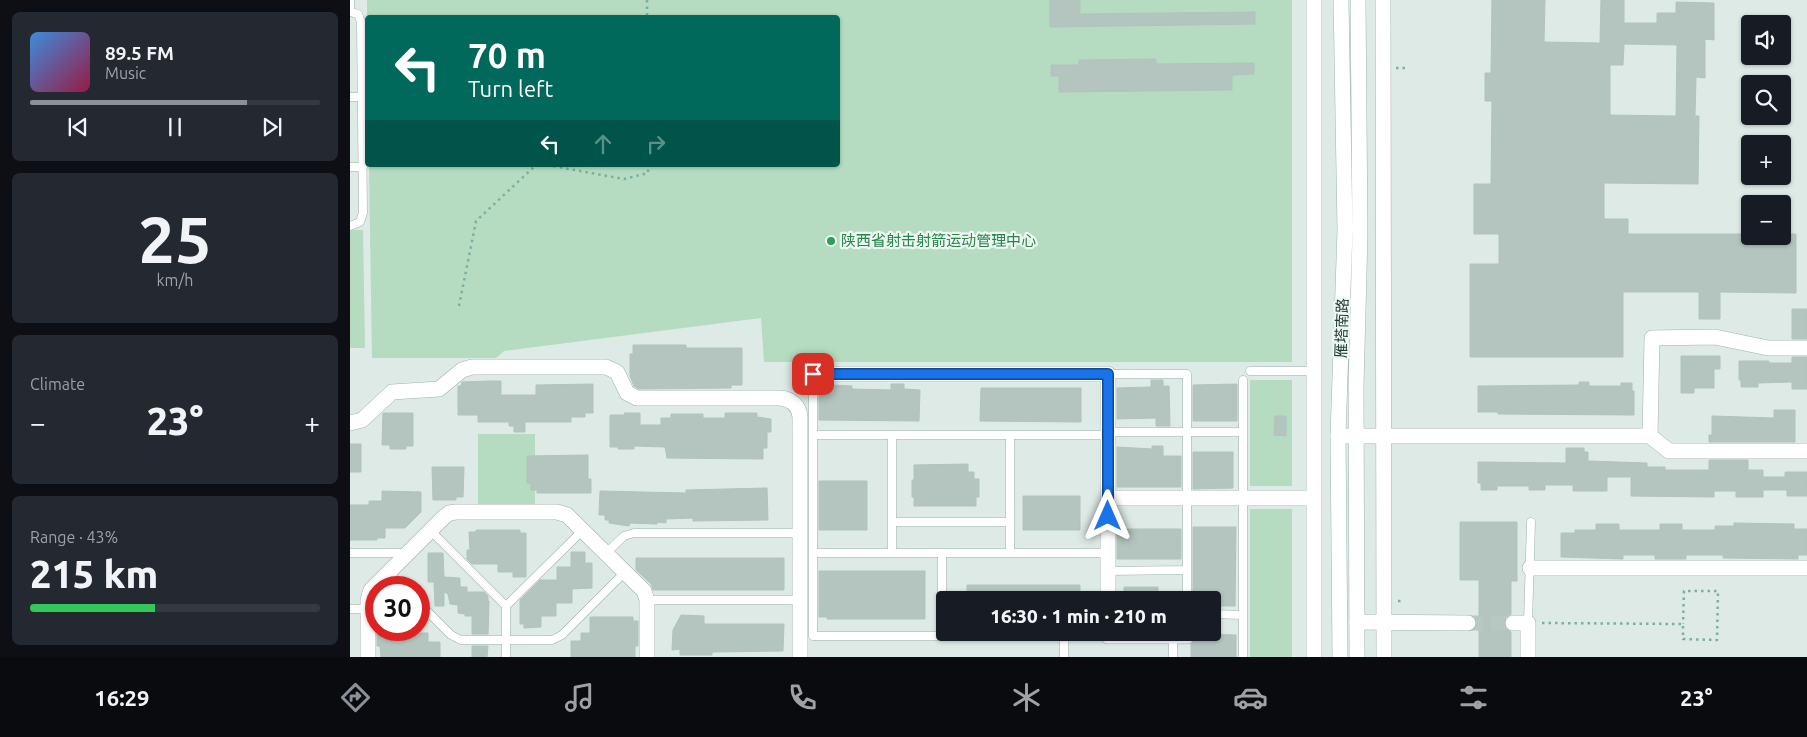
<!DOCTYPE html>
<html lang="en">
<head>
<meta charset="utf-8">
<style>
	body { margin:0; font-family:Ubuntu,"Noto Sans SC",sans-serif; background:#242831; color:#f1f3f6; height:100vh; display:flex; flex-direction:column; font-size:19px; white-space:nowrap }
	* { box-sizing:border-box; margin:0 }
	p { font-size:16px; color:#9ea1a6 }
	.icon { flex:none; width:28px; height:28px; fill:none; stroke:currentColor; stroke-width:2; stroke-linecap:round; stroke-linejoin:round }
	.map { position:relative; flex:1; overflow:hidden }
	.panel { display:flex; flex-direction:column; gap:12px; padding:12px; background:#0d0f14; width:350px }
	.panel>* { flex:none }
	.guide { position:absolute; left:15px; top:15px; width:475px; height:152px; border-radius:5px; box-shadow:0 1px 4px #0004; background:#00695c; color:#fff; overflow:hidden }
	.controls { position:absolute; left:1391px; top:15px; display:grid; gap:10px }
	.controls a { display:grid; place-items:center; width:50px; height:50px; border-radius:5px; background:#171b24; box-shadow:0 1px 4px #0004; font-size:25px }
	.speed { position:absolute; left:15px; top:576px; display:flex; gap:10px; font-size:25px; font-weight:700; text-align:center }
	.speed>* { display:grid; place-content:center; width:65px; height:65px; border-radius:50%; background:#171b24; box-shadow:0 1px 4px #0004; line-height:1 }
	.speed .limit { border:8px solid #d22; background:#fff; color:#111 }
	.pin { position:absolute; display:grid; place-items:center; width:42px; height:42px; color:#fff; margin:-21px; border-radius:10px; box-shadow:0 2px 8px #0006 }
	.me { position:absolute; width:55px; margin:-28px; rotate:0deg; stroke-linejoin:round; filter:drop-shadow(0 0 4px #0008) }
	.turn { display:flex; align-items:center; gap:18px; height:105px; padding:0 20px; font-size:22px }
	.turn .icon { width:65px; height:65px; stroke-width:2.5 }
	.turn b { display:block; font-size:35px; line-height:42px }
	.lanes { display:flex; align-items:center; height:48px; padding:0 20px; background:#0003; justify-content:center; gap:25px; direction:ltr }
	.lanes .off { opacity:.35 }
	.big { font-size:38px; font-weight:800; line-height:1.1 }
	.panel .widget { flex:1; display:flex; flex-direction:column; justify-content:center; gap:8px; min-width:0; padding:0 18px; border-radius:8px; background:#242831 }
	.panel .dial { align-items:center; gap:0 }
	.dial b { font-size:65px; line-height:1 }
	.song { display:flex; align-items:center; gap:15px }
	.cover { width:60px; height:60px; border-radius:8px; background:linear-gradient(135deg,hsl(210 70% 55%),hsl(340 70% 35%)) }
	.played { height:5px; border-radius:2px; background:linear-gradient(90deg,#8c9099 75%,#363941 75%) }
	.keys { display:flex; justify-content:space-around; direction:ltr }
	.heat { display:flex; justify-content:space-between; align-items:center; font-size:28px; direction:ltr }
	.charge { height:8px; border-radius:4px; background:linear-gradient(90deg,#34c759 43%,#363941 0) }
	.trip { position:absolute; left:586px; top:591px; width:285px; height:50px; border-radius:5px; background:#171b24; box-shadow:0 1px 4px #0004; font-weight:800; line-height:50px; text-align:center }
	.menu { display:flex; height:80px; justify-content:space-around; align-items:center; background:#090b0e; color:#9ea1a6 }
	.menu .icon { width:35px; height:35px }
	.menu .on { color:#8c9099 }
	.menu b { font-size:22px; color:#f1f3f6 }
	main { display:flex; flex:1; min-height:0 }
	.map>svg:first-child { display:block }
</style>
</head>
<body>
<main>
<section class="panel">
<div class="widget">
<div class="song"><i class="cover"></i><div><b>89.5 FM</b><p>Music</p></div></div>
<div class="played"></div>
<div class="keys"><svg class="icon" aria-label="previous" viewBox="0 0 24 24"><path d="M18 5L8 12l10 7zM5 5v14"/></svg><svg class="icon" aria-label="pause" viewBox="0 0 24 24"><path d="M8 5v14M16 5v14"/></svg><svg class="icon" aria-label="next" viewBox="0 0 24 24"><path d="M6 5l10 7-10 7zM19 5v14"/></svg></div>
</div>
<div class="widget dial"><b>25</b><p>km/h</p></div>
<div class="widget"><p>Climate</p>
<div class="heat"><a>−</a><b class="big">23°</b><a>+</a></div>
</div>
<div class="widget"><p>Range · 43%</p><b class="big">215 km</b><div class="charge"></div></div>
</section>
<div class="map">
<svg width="1457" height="657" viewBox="0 0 1457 657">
	<rect width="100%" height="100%" fill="#ddeae5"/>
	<!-- green -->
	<path fill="#b5dcc1" d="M17,0H942V362H414L411,318L154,351L146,358H22L19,165H488V18H18L17,50Z
		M0,230H13L15,348H0Z
		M900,380H942V486H900Z
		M128,434H185V504H128Z
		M900,509H942V657H900Z"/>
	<!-- building -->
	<path fill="#b3c5be" stroke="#b0c4bc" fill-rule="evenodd" d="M700,0H730V14L905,12V24L700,27Z
		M1142,0H1195L1194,42L1250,43L1251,0H1274V23H1307V13H1326V2L1364,3V40L1355,39V78L1346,77L1345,116H1349L1348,184L1254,183V219H1278V234H1400V236H1432V234H1446V293L1370,292V319H1349V292H1273V357H1120V264H1149V234H1124V184H1141L1142,101H1135V73H1141ZM1274,44L1327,45L1326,116L1260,115V65H1273Z
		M806,59V64L904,63V74L882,75V90L709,92V76H701V65H729V60Z
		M1442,309H1457V339H1442Z
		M283,345H336V348H392V385H381V388L289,389L284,386L280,376V354H283Z
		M1331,356H1370V369H1364V388H1344V393H1331Z
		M1442,357H1457V389H1442V382L1408,383V387H1391V380H1389V361H1419V363H1442Z
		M801,380H813V386H819L820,426H806V418L767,419V388L801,387Z
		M138,381H151V395H186V385L243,384V413H235V417H221V422H175V432H164V426H159V422H128V415H108V386H111L112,382Z
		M1229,382H1239V386H1271V383H1282V391H1284V415L1148,414V412H1128V386L1229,385Z
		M541,384H554V389L570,390L569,421L469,420V390H481V385L502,386V389L541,390Z
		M887,384V421H843V385Z
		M631,388H731V422L630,421Z
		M1424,410H1445V442H1359V435H1362V416L1424,418Z
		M33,413H63V446H56V449H40V445H32Z
		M274,413H290V425H311V418H321V414H353V418H375V413H407V417L421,419V432H417V448H413V459L317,458L315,447L284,446V449H268V447H260V415H275Z
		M925,416H936V436L924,435Z
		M0,444H11V472H0Z
		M802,446H813V456H831V487H767V447L802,449Z
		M1216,448H1234V452H1238V461L1297,463V467H1315V470H1359V460H1398V470H1413V477H1435V472H1457V496H1437V490H1413V497H1386V491H1364V497L1281,496V477H1257V491H1223V485H1195V490H1179V486H1147V490H1131V483H1128V462L1216,463Z
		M843,452H883V488L843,489Z
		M238,455V479H241V493H187V490H181V483H177V456Z
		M618,464V472H624V479H629V497H626V506H564V497H562V480H564V465Z
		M82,467H114L113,497H106V500H83Z
		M469,481H517V530H469Z
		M417,488L418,520L343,521V518L316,519V523L307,522V524L280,523L279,526L259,523V520H255V515H249L250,491L336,493V490Z
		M32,491L71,492V512L55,528H35V538H27V540H0V505H19V501H32Z
		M673,496H730V530H673Z
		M1110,522H1167V581H1161V614L1155,618L1154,623L1155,628L1161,632V657H1129V580H1110Z
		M1384,523L1444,524V529H1457V555H1448V559L1373,558V555H1336V559H1305V555H1273V559L1211,557V533H1225V530H1246V524H1269V530H1310V524H1332V530H1365V526H1384Z
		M843,527H886L885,606H862V600H843Z
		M767,529H831V559H767Z
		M126,530H170V533H176V577H163V572H148V564H122L117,559V550H120L119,532H126Z
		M221,552H235V563H242V588L222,589V603H206V616H191V627L174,628V624H170V600L190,580H207V567H221Z
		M78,553H93L94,577L110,578V587H117V592H134L138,596V601H139L138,634H122V616H115V614L108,613V605L100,604L98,594L94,592V606H85L84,582H78Z
		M286,558H434V590H303L301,584L286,570Z
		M469,571H575V619H477V617H469Z
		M617,585H730V600H617Z
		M774,587H808V600H774Z
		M331,615L354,616V624H434L433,651L362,652V655H330V649L322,650L323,630Z
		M240,617H283V621H288V646H285V657H221V641H231V633H240Z
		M27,630H66V633H78V642H90V657H31L30,646H27Z
		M846,634L886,635V657H841V644L845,640Z
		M122,646H138L137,657H122Z"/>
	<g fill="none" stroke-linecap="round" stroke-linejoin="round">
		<!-- street-tunnel -->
		<path stroke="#b7c7c1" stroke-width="15" stroke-dasharray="15 8" stroke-linecap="butt" d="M1118,623H1163"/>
		<defs>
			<path id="lane" d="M0,97H11
				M0,167H13
				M0,226L10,222L13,213L11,22L8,14L0,12V0
				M900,371H964
				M463,374V636H758
				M758,374H837V600
				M893,380V657
				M758,432H893
				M463,435H758
				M542,435V553
				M660,435V553
				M542,522H660
				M80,530L156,606L233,530
				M0,553H56
				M256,553L274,536L284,533H450
				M463,553H758
				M592,553V636
				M758,571L837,570
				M38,572L53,588
				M297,600H450
				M69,603L101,635L111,640H202L212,635L275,572
				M156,606V657
				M0,609H18
				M862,614L893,615
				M1178,623L1181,522
				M714,636V657
				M823,636V657"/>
			<path id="street" d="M964,0V657
				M1033,0L1034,657
				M463,374H758V600
				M0,423L12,420L42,392L89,389L112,370L122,367H256L267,372L277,393L287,398H430C442,399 449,406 450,417V657
				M988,436H1300L1319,451H1457
				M1300,436L1302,338L1365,337L1418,348H1457
				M758,498H964
				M1180,568H1457
				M1007,622L1118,623
				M1163,623H1178V657
				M758,632V636H837
				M18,657V600L21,590L93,518L99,513L106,512H207L217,515L294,591L297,600V657"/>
			<path id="secondary" d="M990,657L988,436L995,230L991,0
				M1007,657L1006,387L1010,234L1008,0"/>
		</defs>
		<!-- lane casing -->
		<use href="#lane" stroke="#a0b2ac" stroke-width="9"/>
		<!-- street casing -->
		<use href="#street" stroke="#a0b2ac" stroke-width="16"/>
		<!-- secondary casing -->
		<use href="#secondary" stroke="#9cb6ad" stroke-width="16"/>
		<!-- path -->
		<path stroke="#7dafa0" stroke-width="2.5" stroke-dasharray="2.5 4" stroke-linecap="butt" d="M297,0V18
			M1046,68H1057
			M197,165L274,179L298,173V165
			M109,306L126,221L186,165
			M1048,601H1054
			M1192,623L1333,624V639L1367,640L1368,591H1334L1333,624"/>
		<!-- lane -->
		<use href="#lane" stroke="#fff" stroke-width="8"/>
		<!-- street -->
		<use href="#street" stroke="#fff" stroke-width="15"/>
		<!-- secondary -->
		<use href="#secondary" stroke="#fff" stroke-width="15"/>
	</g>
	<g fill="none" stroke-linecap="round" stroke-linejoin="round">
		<defs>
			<path id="route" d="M463,374H758V516"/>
		</defs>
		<!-- route casing -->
		<use href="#route" stroke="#114b97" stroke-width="12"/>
		<!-- route -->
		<use href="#route" stroke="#1a73e8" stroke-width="9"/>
	</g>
	<!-- markers -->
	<circle fill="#2e9e5b" stroke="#eef7f2" stroke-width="2" cx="481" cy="241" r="5"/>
	<g text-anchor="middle" stroke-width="4.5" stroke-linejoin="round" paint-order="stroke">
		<!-- leisure labels -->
		<g font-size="15" fill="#27864d" stroke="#eef7f2" text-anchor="start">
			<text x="491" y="246">陕西省射击射箭运动管理中心</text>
		</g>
		<!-- street labels -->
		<g font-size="15" fill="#1f3a33" stroke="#eef7f2">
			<text transform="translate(992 328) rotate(-88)" y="5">雁塔南路</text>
		</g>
	</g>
</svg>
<div class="controls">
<a><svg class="icon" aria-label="sound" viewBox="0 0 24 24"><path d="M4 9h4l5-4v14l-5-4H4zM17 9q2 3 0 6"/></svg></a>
<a><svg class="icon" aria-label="search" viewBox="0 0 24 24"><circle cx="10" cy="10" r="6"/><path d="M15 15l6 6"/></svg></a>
<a>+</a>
<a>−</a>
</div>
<div class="speed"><div class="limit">30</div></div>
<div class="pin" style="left:463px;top:374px;background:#d93025"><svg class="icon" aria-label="arrive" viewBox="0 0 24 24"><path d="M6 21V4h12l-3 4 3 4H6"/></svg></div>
<svg class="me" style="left:758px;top:516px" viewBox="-20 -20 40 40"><path d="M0-17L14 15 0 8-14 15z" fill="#1a73e8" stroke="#fff" stroke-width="4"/></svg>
<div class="trip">16:30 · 1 min · 210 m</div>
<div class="guide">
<div class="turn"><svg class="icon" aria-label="left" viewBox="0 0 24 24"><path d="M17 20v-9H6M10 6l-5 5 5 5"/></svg><div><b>70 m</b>Turn left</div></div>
<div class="lanes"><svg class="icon" aria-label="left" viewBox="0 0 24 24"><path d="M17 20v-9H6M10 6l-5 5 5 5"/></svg><svg class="icon off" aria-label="ahead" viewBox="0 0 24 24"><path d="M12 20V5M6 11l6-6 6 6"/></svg><svg class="icon off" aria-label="right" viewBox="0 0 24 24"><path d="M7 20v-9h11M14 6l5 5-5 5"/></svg></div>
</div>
</div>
</main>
<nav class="menu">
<b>16:29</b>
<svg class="icon on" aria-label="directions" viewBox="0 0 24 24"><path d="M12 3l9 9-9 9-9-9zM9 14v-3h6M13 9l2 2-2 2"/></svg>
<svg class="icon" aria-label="music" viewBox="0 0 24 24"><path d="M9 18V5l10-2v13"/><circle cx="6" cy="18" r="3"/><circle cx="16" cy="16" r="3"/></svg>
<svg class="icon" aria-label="phone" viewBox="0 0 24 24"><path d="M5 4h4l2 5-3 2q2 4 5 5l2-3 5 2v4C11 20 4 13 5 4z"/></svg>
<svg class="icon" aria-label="climate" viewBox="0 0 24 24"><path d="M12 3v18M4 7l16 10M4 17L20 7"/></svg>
<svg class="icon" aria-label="car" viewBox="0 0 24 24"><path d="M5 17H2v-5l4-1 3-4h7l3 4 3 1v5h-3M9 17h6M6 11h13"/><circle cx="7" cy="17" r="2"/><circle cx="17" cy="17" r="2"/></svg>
<svg class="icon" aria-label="filters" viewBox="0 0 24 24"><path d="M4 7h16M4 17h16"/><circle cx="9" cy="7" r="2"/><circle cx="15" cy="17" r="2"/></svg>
<b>23°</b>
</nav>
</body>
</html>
